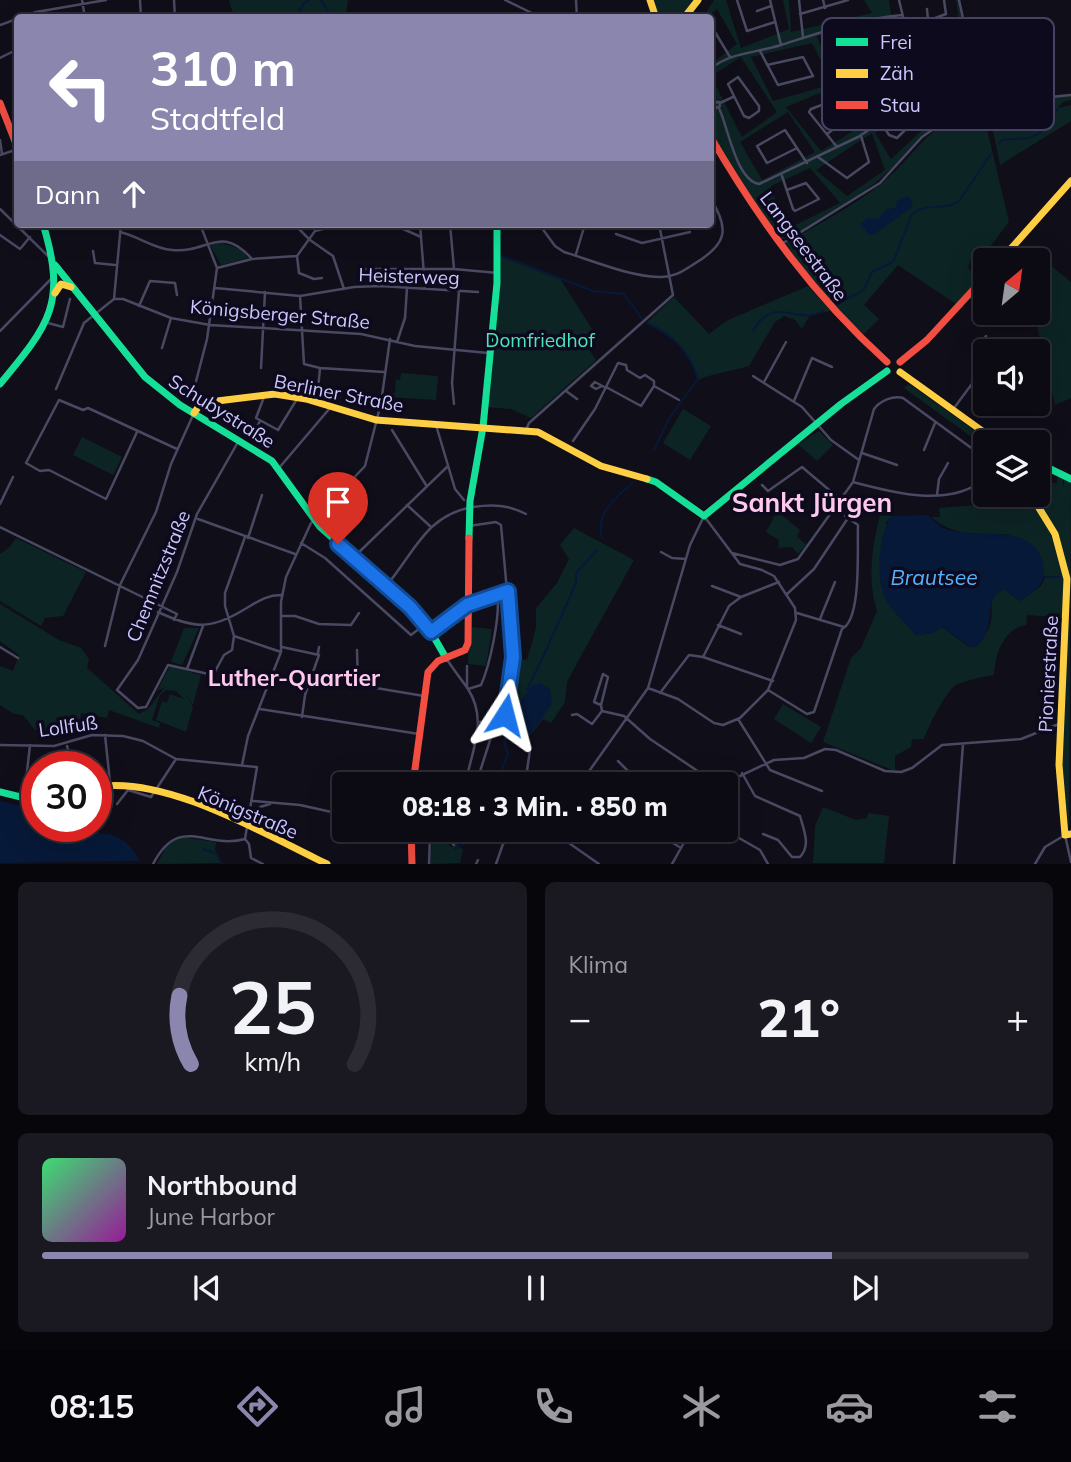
<!DOCTYPE html>
<html lang="de">
<head>
<meta charset="utf-8">
<style>
	body { margin:0; font-family:Mulish,sans-serif; background:#1a1821; color:#f1f3f6; height:100vh; display:flex; flex-direction:column; font-size:26px; white-space:nowrap }
	* { box-sizing:border-box; margin:0 }
	p { font-size:23px; color:#9a9aa0 }
	.icon { flex:none; width:38px; height:38px; fill:none; stroke:currentColor; stroke-width:2; stroke-linecap:round; stroke-linejoin:round }
	.map { position:relative; height:864px; overflow:hidden }
	.side { display:flex; flex-direction:column; gap:18px; padding:18px; background:#07060a; flex:1 }
	.side>* { flex:none }
	.top-card { position:absolute; left:14px; top:14px; width:700px; height:214px; border-radius:7px; box-shadow:0 7px 28px #0002,0 0 0 2px #2c2b33; background:#8a86ae; color:#fff; overflow:hidden }
	.needle { width:46px; rotate:29deg }
	.buttons { position:absolute; left:973px; top:248px; display:grid; gap:14px }
	.buttons a { display:grid; place-items:center; width:77px; height:77px; border-radius:7px; background:#0c0a13; box-shadow:0 7px 28px #0002,0 0 0 2px #2c2b33; font-size:35px }
	.speed { position:absolute; left:21px; top:751px; display:flex; gap:14px; font-size:35px; font-weight:700; text-align:center }
	.speed>* { display:grid; place-content:center; width:91px; height:91px; border-radius:50%; background:#0c0a13; box-shadow:0 7px 28px #0002,0 0 0 2px #2c2b33; line-height:1 }
	.speed .limit { border:10px solid #d22; background:#fff; color:#111 }
	.pin { position:absolute; display:grid; place-items:center; width:60px; height:60px; color:#fff; margin:-72px -30px; border-radius:50% 50% 50% 0; rotate:-45deg; box-shadow:0 0 7px #0007 }
	.pin .icon { rotate:45deg }
	.me { position:absolute; width:77px; margin:-38px; rotate:9deg; stroke-linejoin:round; filter:drop-shadow(0 0 5px #0008) }
	.turn { display:flex; align-items:center; gap:24px; height:147px; padding:0 21px; font-size:32px }
	.turn .icon { width:91px; height:91px; stroke-width:2.5 }
	.turn b { display:block; font-size:49px; line-height:60px }
	.then { display:flex; align-items:center; height:66px; padding:0 21px; background:#0003; gap:14px; font-size:26px }
	.big { font-size:52px; font-weight:800; line-height:1.1 }
	.side .widget { flex:1; display:flex; flex-direction:column; justify-content:center; gap:10px; min-width:0; padding:0 24px; border-radius:10px; background:#1a1821 }
	.side .dial { align-items:center; gap:0 }
	.dial svg { height:182px; overflow:visible; fill:none; stroke:#2c2b33; stroke-width:7; stroke-linecap:round; text-anchor:middle }
	.dial text { fill:#f1f3f6; stroke:none }
	.song { display:flex; align-items:center; gap:21px }
	.cover { width:84px; height:84px; border-radius:10px; background:linear-gradient(135deg,hsl(140 70% 55%),hsl(300 70% 35%)) }
	.played { height:7px; border-radius:4px; background:linear-gradient(90deg,#8a86ae 80%,#2c2b33 80%) }
	.keys { display:flex; justify-content:space-around; direction:ltr }
	.heat { display:flex; justify-content:space-between; align-items:center; font-size:38px; direction:ltr }
	.side .tiles { flex:1; display:grid; gap:18px; grid-template-columns:1fr 1fr }
	.widget:last-child { grid-column:span 2 }
	.trip { position:absolute; left:332px; top:772px; width:406px; height:70px; border-radius:7px; background:#0c0a13; box-shadow:0 7px 28px #0002,0 0 0 2px #2c2b33; font-weight:800; line-height:70px; text-align:center }
	.tabs { display:flex; height:112px; justify-content:space-around; align-items:center; background:#050408; color:#9a9aa0 }
	.tabs .icon { width:49px; height:49px }
	.tabs .on { color:#8a86ae }
	.tabs b { font-size:32px; color:#f1f3f6 }
	.map>svg:first-child { display:block }
</style>
</head>
<body>
<div class="map">
<svg width="1071" height="864" viewBox="0 0 1071 864">
	<rect width="100%" height="100%" fill="#100e19"/>
	<!-- green -->
	<path fill="#0d2424" fill-rule="evenodd" d="M229,0H348L346,17H246L232,11Z
		M653,0H697L680,18L660,17Z
		M714,0H726L741,48L789,29L783,0H789L791,32L872,13L864,0H889L896,46L959,22L956,0H958L979,104C924,124 921,144 881,178C863,194 801,235 780,240L735,175L711,130V64L737,44L717,9L708,17L702,18ZM885,24L898,63L831,77L817,36ZM962,24L978,101L952,112L903,51ZM812,43L833,84L773,101L751,57ZM741,57L777,112L742,137L711,76ZM913,68L914,92L860,129L846,78ZM844,83L853,131L821,151L786,107ZM929,94L946,108L891,159L875,133ZM788,112L815,152L762,180L740,142ZM872,133L885,170L847,196L816,170ZM810,168L840,203L785,230L771,186Z
		M1071,96V100L1063,102L1058,108L1071,105V121L1000,165L988,106L1029,99Z
		M982,108L1009,222L982,257L971,258L968,268L980,280L956,304L898,265L864,305L879,319L862,336L811,280L785,243C815,227 856,204 881,184C921,151 925,123 982,108Z
		M220,242L242,250L248,258L221,265L210,245Z
		M500,256L561,280L599,340L588,348L596,360L531,418L511,409L486,407Z
		M1050,265L1071,282V398L1055,405L1034,313H1038V267Z
		M808,286L831,311L810,315L802,329L795,320L784,316L775,322L749,366C733,371 710,374 698,380C688,348 676,339 646,323L674,297L709,334L728,320Z
		M401,373L438,376L436,400L389,397V393H395L396,379L400,380Z
		M909,384L992,443H985V455L977,449L980,443L904,388Z
		M683,409L711,426L690,460L663,443Z
		M819,431L833,445L817,461L798,444Z
		M82,437L122,457L113,475L73,455Z
		M1038,467L1050,472V483H1057V477H1062L1064,488V478L1071,482L1069,831L1062,770L1069,580L1060,542L1034,495H1038Z
		M982,487H985V495H1029C1058,541 1065,563 1065,618L1027,615L1026,625C1003,629 995,655 994,675C988,675 961,682 956,685C947,689 927,729 924,739H912L911,747L895,756V771L823,742L851,658L861,648L877,611C867,580 872,546 880,515L891,516L886,523L916,635L933,633L942,627L969,647L977,646C982,640 988,632 990,625C995,609 985,597 1004,589L1020,601L1041,586L1045,577L1008,534C983,537 950,535 932,517H940L939,508L977,505Z
		M777,511L800,530L797,536L806,545L798,554L792,547L778,548L779,540L766,532Z
		M574,528L634,560L576,665L567,682L565,702L551,723L543,719L527,740C499,713 510,694 515,659L527,660L536,628V608L557,583L569,559L560,545Z
		M16,538L86,572L63,616L45,618L41,626L0,601V554L10,547Z
		M0,604L59,640L81,648L89,659L87,668L139,714L148,709L165,687L157,691L170,666L201,675L193,705L187,695L193,707L186,732L156,720L162,701L167,703L170,694L184,699L176,691L166,690L160,695L152,720L160,723L159,728L109,710L107,718L81,713L80,722L60,731L35,730L23,715L14,714L0,705V666L13,671L19,655L0,641Z
		M470,627L492,629L486,666L468,664Z
		M184,628H199L182,665L171,662Z
		M783,704L821,727L811,743L774,719Z
		M823,807L856,820L867,818L868,813L889,816L884,863H813L815,826Z
		M179,837L216,842L215,850L222,863L157,864L166,847Z
		M432,837L446,841L451,847L457,844L463,850L460,863L430,864Z"/>
	<!-- water -->
	<path fill="#071938" d="M908,196L913,203L911,208L873,235H869L860,224L867,218L878,219L886,210L896,207L897,201Z
		M927,515C933,518 937,525 944,528C974,541 1034,520 1043,564C1047,585 1036,590 1020,601L1004,589C979,599 1001,634 972,648L942,627L933,633L916,635C907,625 895,614 887,602C875,582 878,535 891,516Z
		M541,683L550,689L552,703L527,740L513,727L507,711L512,712L533,685Z
		M0,801L37,810V826H92L100,834C117,832 134,846 139,861L0,863Z"/>
	<g fill="none" stroke-linecap="round" stroke-linejoin="round">
		<!-- stream -->
		<path stroke="#071938" stroke-width="2" d="M321,0L332,18
			M296,18L304,3L309,0
			M999,144L1002,140L1029,138L1040,133L1058,109
			M502,256L593,291L624,294L642,319
			M836,304L863,291L872,272L893,262L912,214C926,202 945,211 959,201L991,154
			M647,323C675,336 689,351 698,379L670,417L654,450
			M753,331C774,293 796,326 823,311
			M602,538C595,513 616,498 632,483
			M1045,577H1060
			M543,657L576,583V573L597,550
			M527,690L542,659
			M496,784L508,754L504,741L508,729
			M203,849L217,854L221,864
			M455,849L469,841L475,830"/>
		<!-- street -->
		<path stroke="#4a4962" stroke-width="2.5" d="M82,0L85,18
			M140,0L141,18
			M174,0L175,18
			M505,0L542,18
			M576,0L577,18
			M737,0L747,31L775,22
			M770,0L781,45
			M799,0L803,37
			M823,0L825,8
			M899,0L906,29L946,14L944,0
			M959,0L982,106
			M927,9L928,20
			M757,11L771,6
			M800,14L848,0
			M175,18L209,15L213,18
			M0,25L36,12L106,0
			M826,29L839,61L878,52L881,47L871,19
			M710,31L715,32L730,57
			M831,44L851,40
			M945,44L950,46L960,93L956,97L921,57Z
			M760,51L778,85L813,76L803,57L767,65
			M0,58L18,49
			M710,69C731,52 756,53 781,45C822,32 859,19 902,15
			M738,77L759,106V111L749,118L744,116L728,84Z
			M710,94L716,102
			M719,102L720,106L716,108L714,103Z
			M720,103L733,97
			M719,108C728,127 736,180 759,184L858,137L899,110L937,78
			M866,110L900,88L901,82L860,89L861,92L871,129
			M13,113L18,126
			M881,122L889,135L897,138L925,110L914,97
			M827,134L840,124L835,100L811,109L809,112L837,147
			M0,140L2,154
			M797,148L767,163L757,146L785,130L807,163
			M0,155L18,149
			M818,157L847,178L869,162L861,136
			M782,176L793,209L795,211L819,199L806,183L787,190
			M0,209L51,259
			M98,224V228
			M294,224L310,240L333,256L344,289
			M392,224L421,237
			M420,224L425,288
			M450,224L454,269
			M539,224L555,246L564,252C594,261 628,276 659,277C673,278 683,271 694,264C726,245 731,230 710,198
			M120,232C138,236 154,249 172,250C208,254 220,223 252,259
			M616,234L642,243L690,232
			M0,235L20,249L30,237
			M780,245L880,183L922,137L952,116L1001,102L1071,95
			M93,251L95,263L115,265
			M576,254L585,224
			M297,256L299,273L314,279L322,278
			M217,268L252,259L297,256L315,231L339,225L364,224
			M358,269H454L498,273
			M215,288L300,296L354,287L380,286L478,292
			M300,296L304,364L320,368L384,372
			M114,299H123L171,318L210,325L361,334L415,346L488,353
			M114,299L121,224
			M139,306L150,281L175,283L177,295
			M48,323L63,327L70,299
			M0,331L51,279L55,280
			M397,342L405,318L407,288
			M162,348L171,318
			M261,368L265,292
			M753,376L802,407L831,440L859,460
			M764,382L786,342
			M602,386L596,389L591,386L595,382L606,388
			M654,386L679,400
			M56,389L84,323L114,299
			M566,391L577,399
			M264,397L256,418L278,430L297,399
			M196,399L193,393L207,339L217,268L200,224
			M317,400L320,368
			M794,401L812,358L832,367
			M454,404L452,383L459,291
			M954,408L980,373L974,354L986,336
			M436,425L455,489L464,500
			M392,430L426,485
			M526,430L529,423L673,295L659,224
			M137,432L106,499L49,470L40,471L26,463L59,400L83,410L88,408L177,449
			M253,435L260,421
			M573,441L595,409L618,363L626,365L627,370L640,378L645,375L654,381V386L641,406L606,387
			M924,450L935,423
			M862,453L897,465
			M279,468L330,408
			M853,482C894,493 949,508 985,479
			M762,485L768,491L802,467L841,500
			M937,495L939,479L948,463
			M0,504L13,477
			M407,505L430,526
			M198,519L295,554
			M469,526L496,522L501,525L513,657L505,714L512,729
			M0,527L177,614L174,620
			M245,537L225,593V606L234,636L281,652
			M248,538L262,495
			M301,543L325,558L411,635L424,625
			M661,552L672,558L686,559
			M732,553L780,565L798,559L853,482L874,409C880,401 893,395 903,398L985,458
			M355,556L448,466
			M386,586C414,554 425,515 473,507C494,504 508,505 526,514
			M712,586L741,597
			M787,594L814,569L848,518
			M158,612C194,629 211,630 245,609C257,602 266,595 281,595
			M797,613L844,627
			M281,616H295L319,624L351,625L359,613
			M820,619L835,582
			M718,625L741,634
			M432,632L467,605L508,591
			M234,636L232,650L224,655L213,675L168,665L146,707L138,708L117,690L138,660L177,572L197,514L238,442
			M105,646L120,585L156,512L171,464L194,413
			M0,647L18,658
			M282,647L319,655L305,695L302,717
			M357,650L358,685L424,696
			M318,653L319,647
			M703,657L773,681
			M446,658C453,669 461,679 468,689C488,720 472,750 466,781
			M187,669L203,626
			M467,688V666
			M468,689L481,685C490,665 501,614 497,593
			M768,690L807,714L814,712L842,629C862,619 857,548 858,525L845,516
			M660,693L689,655L703,657L729,606L741,597L779,582
			M601,705L594,702L603,674L608,677L601,705L602,711
			M260,709L419,734
			M572,715L577,714L592,724L602,711L624,716L650,739L717,784
			M738,719L770,770L822,791
			M478,722L491,721
			M105,735L110,782
			M520,737L530,750L525,784
			M0,745L54,746L92,735L123,736L143,741L176,759L257,767L245,839C205,850 180,813 153,864
			M67,746L73,766
			M618,761L633,776
			M242,765L248,736L281,652V602L286,577L311,523L365,466L381,403L390,339
			M742,773L755,796L800,816C804,831 811,845 800,857H792L778,840L763,834
			M26,779L37,781
			M476,784L492,734V714L498,706H506
			M580,784L648,688L690,545L704,516L740,564L762,570L774,576L795,608L796,620L768,690L740,718L723,725L714,723L678,699L648,688
			M625,784L633,776L648,784
			M723,784L774,760L804,758L825,749L836,750L885,771L901,772L912,768L942,745L1021,739L1059,724
			M24,798L30,745
			M253,801L300,805L345,815
			M117,804L128,790L151,797L176,759
			M253,815L260,807L270,804
			M407,830L448,840L454,845V841H451
			M556,830L566,841L599,864
			M652,830L681,848
			M739,838L760,850L768,864
			M245,839L249,844L251,858L263,864
			M429,864L430,835
			M476,864L478,860
			M496,864L503,844L523,830
			M672,864L691,830
			M954,864L963,744
			M1035,864L1045,847L1065,835L1071,862"/>
		<!-- fast -->
		<path stroke="#16e098" stroke-width="7" d="M55,265L145,377L180,405L272,461L320,527L410,607L431,632L446,658
			M0,384C50,324 67,303 43,224
			M1038,463L1071,479
			M647,479L656,482L704,516L841,404L887,371
			M469,538L470,501L483,427L497,283V224
			M0,792L37,801"/>
		<!-- slow -->
		<path stroke="#ffcf43" stroke-width="7" d="M650,0L656,18
			M684,18L698,0
			M1000,261L1071,181
			M55,293L61,284L71,287
			M900,372L999,443
			M194,413L199,406L209,402L275,394L306,399L376,420L538,432L601,466L647,479
			M1031,495L1055,534L1067,579L1059,765L1065,835L1071,834
			M96,787C166,775 264,834 327,864"/>
		<!-- jam -->
		<path stroke="#f24e42" stroke-width="7" d="M0,103L18,149
			M710,136C759,220 814,296 887,362
			M900,362L927,340L985,277
			M413,784L428,672L438,661L465,650L468,643L469,538
			M411,830L412,864"/>
	</g>
	<g fill="none" stroke-linecap="round" stroke-linejoin="round">
		<defs>
			<path id="route" d="M338,544L410,607L431,632L467,605L508,591L513,657L505,715"/>
		</defs>
		<!-- route casing -->
		<use href="#route" stroke="#114b97" stroke-width="18"/>
		<!-- route -->
		<use href="#route" stroke="#1a73e8" stroke-width="12"/>
	</g>
	<g text-anchor="middle" stroke-width="7" stroke-linejoin="round" paint-order="stroke">
		<!-- street labels -->
		<g font-size="19" fill="#ccc7ff" stroke="#0d0a1d">
			<text transform="translate(804 246) rotate(53)" y="7">Langseestraße</text>
			<text transform="translate(409 276) rotate(2)" y="7">Heisterweg</text>
			<text transform="translate(280 314) rotate(5)" y="7">Königsberger Straße</text>
			<text transform="translate(339 393) rotate(11)" y="7">Berliner Straße</text>
			<text transform="translate(222 411) rotate(32)" y="7">Schubystraße</text>
			<text transform="translate(158 576) rotate(-68)" y="7">Chemnitzstraße</text>
			<text transform="translate(1048 674) rotate(-87)" y="7">Pionierstraße</text>
			<text transform="translate(68 726) rotate(-8)" y="7">Lollfuß</text>
			<text transform="translate(248 812) rotate(23)" y="7">Königstraße</text>
		</g>
		<!-- park labels -->
		<g font-size="19" fill="#4de5bc" stroke="#0d0a1d">
			<text x="540" y="347">Domfriedhof</text>
		</g>
		<!-- water labels -->
		<g font-size="21" font-style="italic" fill="#55b3ff" stroke="#0d0a1d">
			<text x="934" y="585">Brautsee</text>
		</g>
		<!-- quarter labels -->
		<g font-size="23" font-weight="bold" fill="#ffc9ec" stroke="#0d0a1d">
			<text x="294" y="686">Luther-Quartier</text>
		</g>
		<!-- district labels -->
		<g font-size="26" font-weight="bold" fill="#ffc9ec" stroke="#0d0a1d">
			<text x="812" y="512">Sankt Jürgen</text>
		</g>
	</g>
	<!-- legend -->
	<rect x="822" y="18" width="232" height="112" rx="10" fill="#0d0a1d" stroke="#464361" stroke-width="2"/>
	<rect x="836" y="38" width="32" height="8" fill="#16e098"/>
	<rect x="836" y="69" width="32" height="9" fill="#ffcf43"/>
	<rect x="836" y="101" width="32" height="8" fill="#f24e42"/>
	<g font-size="19" fill="#ccc7ff">
		<text x="880" y="49">Frei</text>
		<text x="880" y="80">Zäh</text>
		<text x="880" y="112">Stau</text>
	</g>
</svg>
<div class="buttons">
<a><svg class="needle" viewBox="-14 -14 28 28"><path d="M0-13l5 13h-10z" fill="#e53935"/><path d="M0 13l5-13h-10z" fill="#9a9aa0"/></svg></a>
<a><svg class="icon" aria-label="sound" viewBox="0 0 24 24"><path d="M4 9h4l5-4v14l-5-4H4zM17 9q2 3 0 6"/></svg></a>
<a><svg class="icon" aria-label="layers" viewBox="0 0 24 24"><path d="M12 4l9 5-9 5-9-5zM3 14l9 5 9-5"/></svg></a>
</div>
<div class="speed"><div class="limit">30</div></div>
<div class="pin" style="left:338px;top:544px;background:#d93025"><svg class="icon" aria-label="arrive" viewBox="0 0 24 24"><path d="M6 21V4h12l-3 4 3 4H6"/></svg></div>
<svg class="me" style="left:505px;top:715px" viewBox="-20 -20 40 40"><path d="M0-17L14 15 0 8-14 15z" fill="#1a73e8" stroke="#fff" stroke-width="4"/></svg>
<div class="trip">08:18 · 3 Min. · 850 m</div>
<div class="top-card">
<div class="turn"><svg class="icon" aria-label="left" viewBox="0 0 24 24"><path d="M17 20v-9H6M10 6l-5 5 5 5"/></svg><div><b>310 m</b>Stadtfeld</div></div>
<div class="then">Dann<svg class="icon" aria-label="ahead" viewBox="0 0 24 24"><path d="M12 20V5M6 11l6-6 6 6"/></svg></div>
</div>
</div>
<section class="side">
<div class="tiles">
<div class="widget dial"><svg viewBox="0 0 100 80">
<path d="M14 69A42 42 0 1 1 86 69"/>
<path d="M14 69A42 42 0 0 1 9 39" stroke="#8a86ae"/>
<text x="50" y="56" font-size="32" font-weight="700">25</text>
<text x="50" y="72" font-size="11">km/h</text>
</svg></div>
<div class="widget"><p>Klima</p>
<div class="heat"><a>−</a><b class="big">21°</b><a>+</a></div>
</div>
<div class="widget">
<div class="song"><i class="cover"></i><div><b>Northbound</b><p>June Harbor</p></div></div>
<div class="played"></div>
<div class="keys"><svg class="icon" aria-label="previous" viewBox="0 0 24 24"><path d="M18 5L8 12l10 7zM5 5v14"/></svg><svg class="icon" aria-label="pause" viewBox="0 0 24 24"><path d="M8 5v14M16 5v14"/></svg><svg class="icon" aria-label="next" viewBox="0 0 24 24"><path d="M6 5l10 7-10 7zM19 5v14"/></svg></div>
</div>
</div>
</section>
<nav class="tabs">
<b>08:15</b>
<svg class="icon on" aria-label="directions" viewBox="0 0 24 24"><path d="M12 3l9 9-9 9-9-9zM9 14v-3h6M13 9l2 2-2 2"/></svg>
<svg class="icon" aria-label="music" viewBox="0 0 24 24"><path d="M9 18V5l10-2v13"/><circle cx="6" cy="18" r="3"/><circle cx="16" cy="16" r="3"/></svg>
<svg class="icon" aria-label="phone" viewBox="0 0 24 24"><path d="M5 4h4l2 5-3 2q2 4 5 5l2-3 5 2v4C11 20 4 13 5 4z"/></svg>
<svg class="icon" aria-label="climate" viewBox="0 0 24 24"><path d="M12 3v18M4 7l16 10M4 17L20 7"/></svg>
<svg class="icon" aria-label="car" viewBox="0 0 24 24"><path d="M5 17H2v-5l4-1 3-4h7l3 4 3 1v5h-3M9 17h6M6 11h13"/><circle cx="7" cy="17" r="2"/><circle cx="17" cy="17" r="2"/></svg>
<svg class="icon" aria-label="filters" viewBox="0 0 24 24"><path d="M4 7h16M4 17h16"/><circle cx="9" cy="7" r="2"/><circle cx="15" cy="17" r="2"/></svg>
</nav>
</body>
</html>
